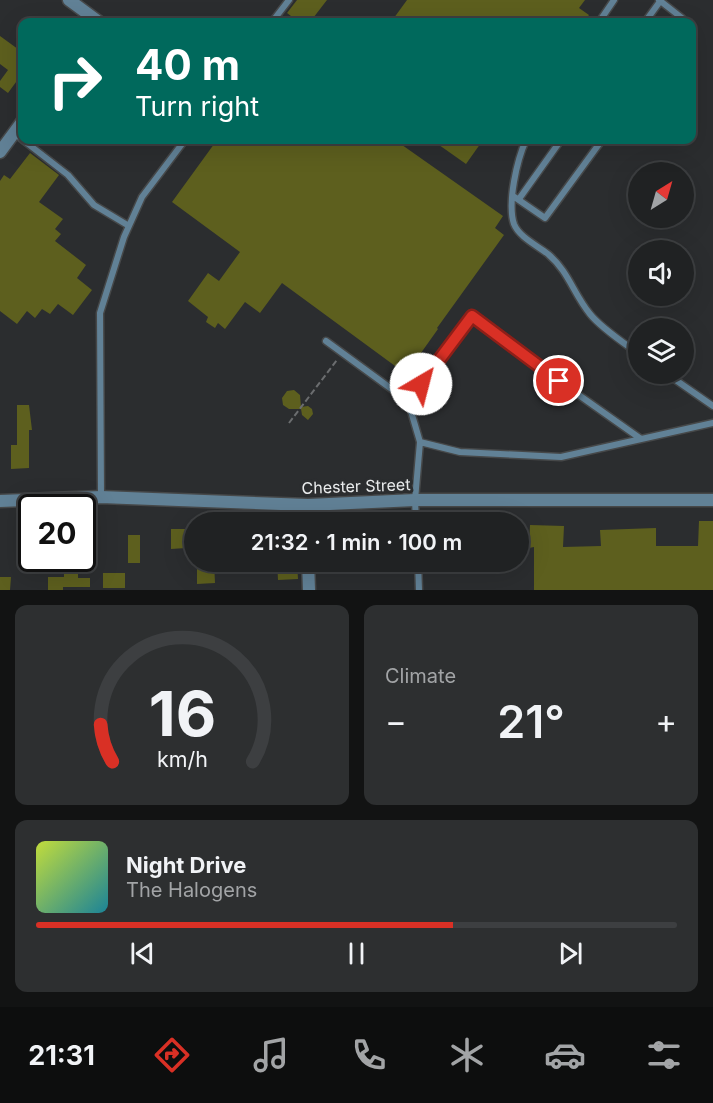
<!DOCTYPE html>
<html lang="en">
<head>
<meta charset="utf-8">
<style>
	body { margin:0; font-family:Inter,sans-serif; background:#2d2f30; color:#f1f3f6; height:100vh; display:flex; flex-direction:column; font-size:22px; white-space:nowrap }
	* { box-sizing:border-box; margin:0 }
	p { font-size:20px; color:#a2a4a6 }
	.icon { flex:none; width:33px; height:33px; fill:none; stroke:currentColor; stroke-width:2; stroke-linecap:round; stroke-linejoin:round }
	.map { position:relative; height:590px; overflow:hidden }
	.panel { display:flex; flex-direction:column; gap:15px; padding:15px; background:#121313; flex:1 }
	.panel>* { flex:none }
	.banner { position:absolute; left:18px; top:18px; width:678px; height:126px; border-radius:12px; box-shadow:0 6px 24px #0002,0 0 0 2px #3d3f41; background:#00695c; color:#fff; overflow:hidden }
	.needle { width:39px; rotate:37deg }
	.buttons { position:absolute; left:628px; top:162px; display:grid; gap:12px }
	.buttons a { display:grid; place-items:center; width:66px; height:66px; border-radius:50%; background:#202223; box-shadow:0 6px 24px #0002,0 0 0 2px #3d3f41; font-size:30px }
	.speed { position:absolute; left:18px; top:494px; display:flex; gap:12px; font-size:30px; font-weight:700; text-align:center }
	.speed>* { display:grid; place-content:center; width:78px; height:78px; border-radius:50%; background:#202223; box-shadow:0 6px 24px #0002,0 0 0 2px #3d3f41; line-height:1 }
	.speed .limit { border:3px solid #111; border-radius:9px; background:#fff; color:#111 }
	.pin { position:absolute; display:grid; place-items:center; width:51px; height:51px; color:#fff; margin:-26px; border:3px solid #fff; border-radius:50%; box-shadow:0 2px 6px #0007 }
	.me { position:absolute; width:66px; margin:-33px; rotate:37deg; stroke-linejoin:round; filter:drop-shadow(0 0 4px #0008) }
	.turn { display:flex; align-items:center; gap:21px; height:126px; padding:0 18px; font-size:27px }
	.turn .icon { width:78px; height:78px; stroke-width:2.5 }
	.turn b { display:block; font-size:42px; line-height:51px }
	.big { font-size:45px; font-weight:600; line-height:1.1 }
	.panel .card { flex:1; display:flex; flex-direction:column; justify-content:center; gap:9px; min-width:0; padding:0 21px; border-radius:12px; background:#2d2f30 }
	.panel .dial { align-items:center; gap:0 }
	.dial svg { height:156px; overflow:visible; fill:none; stroke:#3d3f41; stroke-width:7; stroke-linecap:round; text-anchor:middle }
	.dial text { fill:#f1f3f6; stroke:none }
	.song { display:flex; align-items:center; gap:18px }
	.cover { width:72px; height:72px; border-radius:9px; background:linear-gradient(135deg,hsl(70 70% 55%),hsl(190 70% 35%)) }
	.played { height:6px; border-radius:3px; background:linear-gradient(90deg,#d93025 65%,#3d3f41 65%) }
	.keys { display:flex; justify-content:space-around; direction:ltr }
	.heat { display:flex; justify-content:space-between; align-items:center; font-size:33px; direction:ltr }
	.panel .tiles { flex:1; display:grid; gap:15px; grid-template-columns:1fr 1fr }
	.card:last-child { grid-column:span 2 }
	.trip { position:absolute; left:184px; top:512px; width:345px; height:60px; border-radius:30px; background:#202223; box-shadow:0 6px 24px #0002,0 0 0 2px #3d3f41; font-weight:600; line-height:60px; text-align:center }
	.dock { display:flex; height:96px; justify-content:space-around; align-items:center; background:#0d0e0e; color:#a2a4a6 }
	.dock .icon { width:42px; height:42px }
	.dock .active { color:#d93025 }
	.dock b { font-size:27px; color:#f1f3f6 }
	.map>svg:first-child { display:block }
</style>
</head>
<body>
<div class="map">
<svg width="713" height="590" viewBox="0 0 713 590">
	<rect width="100%" height="100%" fill="#2b2d2f"/>
	<!-- building -->
	<path fill="#5d5f1e" d="M297,0H327L310,22H299L287,13Z
		M407,0H585L579,8L589,15L584,22H577L571,18L568,22H391Z
		M0,36L22,52V81L19,78L8,93L0,87V81L8,70L0,64Z
		M217,140H395L503,216L495,228L504,235L437,328L438,329L406,374L282,283L260,313L245,302L225,329L218,323L215,328L206,322L208,317L188,301L208,273L219,281L240,252L172,202Z
		M432,140H483L466,164Z
		M30,153L59,175L39,202L63,219L55,229L61,234L55,241L86,265L77,278L92,290L73,315L58,304L50,314L42,309L35,318L27,311L17,324L0,311V181L4,175L10,179Z
		M294,390L300,395L301,407L308,406L312,409L313,414L308,420L302,415L301,409H289L283,405L282,398L287,391Z
		M17,405H29L32,430H29V468L11,469V445H17Z
		M699,521H713V590H534V547L529,548L530,525L564,526L563,547L601,546L600,530L656,528V546H698Z
		M171,529H187L186,548L171,549Z
		M128,535H140V563H128Z
		M197,561H214L215,583L197,584Z
		M277,561H297L298,579L278,580Z
		M64,573H78V578H90V587H63V590H48V577H64Z
		M103,573H125V588H103Z
		M0,577H11L10,590H0Z"/>
	<g fill="none" stroke-linecap="round" stroke-linejoin="round">
		<defs>
			<path id="lane" d="M659,0L682,18V22
				M272,22L289,0
				M599,22L614,0
				M645,22L661,0
				M14,133L68,175L94,205L129,226
				M526,140C517,160 507,203 514,224C519,237 538,246 548,254C569,272 573,293 590,314C601,328 624,343 639,354
				M513,196L545,218L602,140
				M519,199L561,140
				M326,341L408,401
				M667,374L713,406
				M420,442L460,452L561,457L713,423
				M101,496L100,313L124,237L142,197L185,140
				M416,522L415,500L420,442L408,401L472,316L559,381L641,439
				M418,561L419,590"/>
			<path id="street" d="M69,0L99,22
				M0,152L22,122
				M0,501L101,497L308,505L415,500H713
				M308,505V522
				M308,561L309,590"/>
		</defs>
		<!-- lane casing -->
		<use href="#lane" stroke="#464849" stroke-width="9"/>
		<!-- street casing -->
		<use href="#street" stroke="#464849" stroke-width="15"/>
		<!-- path -->
		<path stroke="#6b6d6f" stroke-width="2" stroke-dasharray="6 3" stroke-linecap="butt" d="M289,423L337,360"/>
		<!-- lane -->
		<use href="#lane" stroke="#618196" stroke-width="6"/>
		<!-- street -->
		<use href="#street" stroke="#618196" stroke-width="12"/>
	</g>
	<g fill="none" stroke-linecap="round" stroke-linejoin="round">
		<defs>
			<path id="route" d="M421,384L472,316L559,381"/>
		</defs>
		<!-- route casing -->
		<use href="#route" stroke="#8d1f18" stroke-width="15"/>
		<!-- route -->
		<use href="#route" stroke="#d93025" stroke-width="10"/>
	</g>
	<g text-anchor="middle" stroke-width="6" stroke-linejoin="round" paint-order="stroke">
		<!-- street labels -->
		<g font-size="16" fill="#e9ebec" stroke="#2b2d2f">
			<text transform="translate(356 486) rotate(-2)" y="6">Chester Street</text>
		</g>
	</g>
</svg>
<div class="buttons">
<a><svg class="needle" viewBox="-14 -14 28 28"><path d="M0-13l5 13h-10z" fill="#e53935"/><path d="M0 13l5-13h-10z" fill="#a2a4a6"/></svg></a>
<a><svg class="icon" aria-label="sound" viewBox="0 0 24 24"><path d="M4 9h4l5-4v14l-5-4H4zM17 9q2 3 0 6"/></svg></a>
<a><svg class="icon" aria-label="layers" viewBox="0 0 24 24"><path d="M12 4l9 5-9 5-9-5zM3 14l9 5 9-5"/></svg></a>
</div>
<div class="speed"><div class="limit">20</div></div>
<div class="pin" style="left:559px;top:381px;background:#d93025"><svg class="icon" aria-label="arrive" viewBox="0 0 24 24"><path d="M6 21V4h12l-3 4 3 4H6"/></svg></div>
<svg class="me" style="left:421px;top:384px" viewBox="-20 -20 40 40"><circle r="19" fill="#fff"/><path d="M0-13L10 11 0 6-10 11z" fill="#d93025"/></svg>
<div class="trip">21:32 · 1 min · 100 m</div>
<div class="banner">
<div class="turn"><svg class="icon" aria-label="right" viewBox="0 0 24 24"><path d="M7 20v-9h11M14 6l5 5-5 5"/></svg><div><b>40 m</b>Turn right</div></div>
</div>
</div>
<section class="panel">
<div class="tiles">
<div class="card dial"><svg viewBox="0 0 100 80">
<path d="M14 69A42 42 0 1 1 86 69"/>
<path d="M14 69A42 42 0 0 1 8 50" stroke="#d93025"/>
<text x="50" y="56" font-size="32" font-weight="700">16</text>
<text x="50" y="72" font-size="11">km/h</text>
</svg></div>
<div class="card"><p>Climate</p>
<div class="heat"><a>−</a><b class="big">21°</b><a>+</a></div>
</div>
<div class="card">
<div class="song"><i class="cover"></i><div><b>Night Drive</b><p>The Halogens</p></div></div>
<div class="played"></div>
<div class="keys"><svg class="icon" aria-label="previous" viewBox="0 0 24 24"><path d="M18 5L8 12l10 7zM5 5v14"/></svg><svg class="icon" aria-label="pause" viewBox="0 0 24 24"><path d="M8 5v14M16 5v14"/></svg><svg class="icon" aria-label="next" viewBox="0 0 24 24"><path d="M6 5l10 7-10 7zM19 5v14"/></svg></div>
</div>
</div>
</section>
<nav class="dock">
<b>21:31</b>
<svg class="icon active" aria-label="directions" viewBox="0 0 24 24"><path d="M12 3l9 9-9 9-9-9zM9 14v-3h6M13 9l2 2-2 2"/></svg>
<svg class="icon" aria-label="music" viewBox="0 0 24 24"><path d="M9 18V5l10-2v13"/><circle cx="6" cy="18" r="3"/><circle cx="16" cy="16" r="3"/></svg>
<svg class="icon" aria-label="phone" viewBox="0 0 24 24"><path d="M5 4h4l2 5-3 2q2 4 5 5l2-3 5 2v4C11 20 4 13 5 4z"/></svg>
<svg class="icon" aria-label="climate" viewBox="0 0 24 24"><path d="M12 3v18M4 7l16 10M4 17L20 7"/></svg>
<svg class="icon" aria-label="car" viewBox="0 0 24 24"><path d="M5 17H2v-5l4-1 3-4h7l3 4 3 1v5h-3M9 17h6M6 11h13"/><circle cx="7" cy="17" r="2"/><circle cx="17" cy="17" r="2"/></svg>
<svg class="icon" aria-label="filters" viewBox="0 0 24 24"><path d="M4 7h16M4 17h16"/><circle cx="9" cy="7" r="2"/><circle cx="15" cy="17" r="2"/></svg>
</nav>
</body>
</html>
